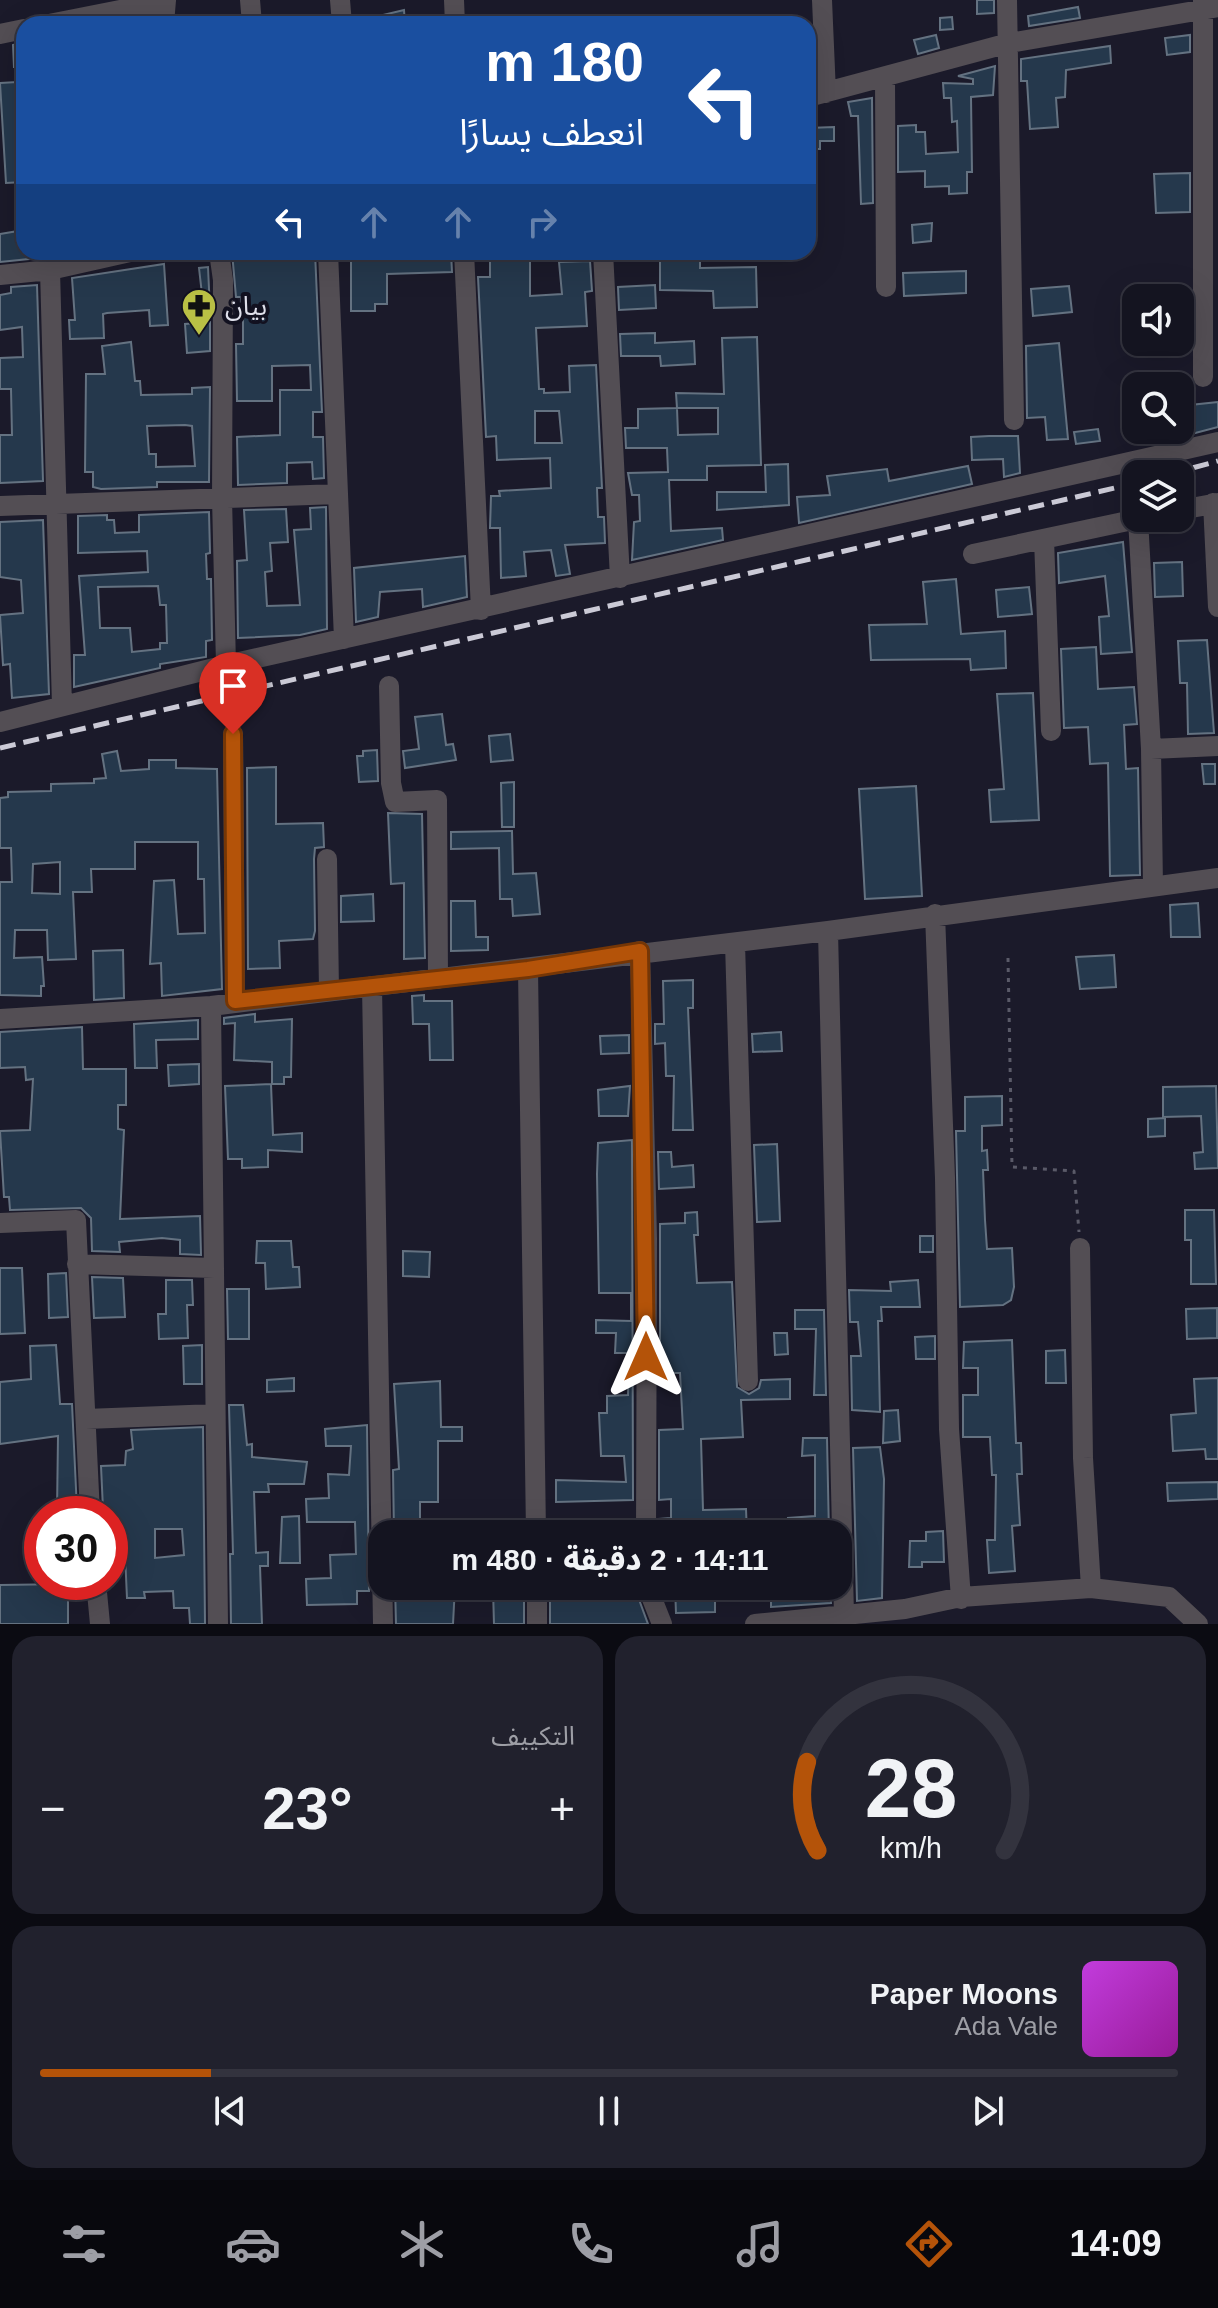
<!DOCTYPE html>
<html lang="ar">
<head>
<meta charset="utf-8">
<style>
	body { margin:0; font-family:Arial,"Noto Sans Arabic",sans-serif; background:#21212d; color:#f1f3f6; direction:rtl; height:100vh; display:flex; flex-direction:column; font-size:30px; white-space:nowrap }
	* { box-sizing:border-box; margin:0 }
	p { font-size:26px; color:#9d9ea5 }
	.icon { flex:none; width:44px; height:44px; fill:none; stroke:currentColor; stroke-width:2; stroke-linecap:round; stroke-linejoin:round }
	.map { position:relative; height:1624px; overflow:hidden; direction:ltr }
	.panel { display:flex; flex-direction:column; gap:12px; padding:12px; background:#0b0b12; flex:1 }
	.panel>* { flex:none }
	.guide { position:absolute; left:16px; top:16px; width:800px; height:244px; border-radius:24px; box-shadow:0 8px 32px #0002,0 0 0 2px #33333e; direction:rtl; background:#1a4fa0; color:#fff; overflow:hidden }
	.fabs { position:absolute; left:1122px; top:284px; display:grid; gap:16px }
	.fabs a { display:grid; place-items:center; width:72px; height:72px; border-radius:16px; background:#141420; box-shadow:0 8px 32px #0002,0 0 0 2px #33333e; font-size:40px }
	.speed { position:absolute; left:24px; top:1496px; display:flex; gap:16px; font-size:40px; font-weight:700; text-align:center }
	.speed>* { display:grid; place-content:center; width:104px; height:104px; border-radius:50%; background:#141420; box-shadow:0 8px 32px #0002,0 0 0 2px #33333e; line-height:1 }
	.speed .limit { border:12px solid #d22; background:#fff; color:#111 }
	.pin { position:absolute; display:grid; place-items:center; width:68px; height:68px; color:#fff; margin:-82px -34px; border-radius:50% 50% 50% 0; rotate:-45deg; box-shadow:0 0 8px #0007 }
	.pin .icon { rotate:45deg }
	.me { position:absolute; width:88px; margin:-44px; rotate:0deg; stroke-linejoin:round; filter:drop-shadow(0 0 6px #0008) }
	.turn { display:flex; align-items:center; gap:28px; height:168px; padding:0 40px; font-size:36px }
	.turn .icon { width:104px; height:104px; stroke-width:2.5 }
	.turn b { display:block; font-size:56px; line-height:68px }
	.lanes { display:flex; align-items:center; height:76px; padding:0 40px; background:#0003; justify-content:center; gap:40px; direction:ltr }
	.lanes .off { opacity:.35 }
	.big { font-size:60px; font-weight:800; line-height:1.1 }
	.panel .tile { flex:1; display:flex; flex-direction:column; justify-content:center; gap:12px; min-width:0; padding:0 28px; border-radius:24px; background:#21212d }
	.panel .dial { align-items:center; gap:0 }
	.dial svg { height:208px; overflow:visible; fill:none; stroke:#33333e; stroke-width:7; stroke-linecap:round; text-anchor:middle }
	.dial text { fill:#f1f3f6; stroke:none }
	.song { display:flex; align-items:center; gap:24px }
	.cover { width:96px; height:96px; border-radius:12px; background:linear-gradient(135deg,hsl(290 70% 55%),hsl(300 70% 35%)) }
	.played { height:8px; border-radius:4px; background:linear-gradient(90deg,#b45309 15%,#33333e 15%) }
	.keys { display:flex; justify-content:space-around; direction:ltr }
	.heat { display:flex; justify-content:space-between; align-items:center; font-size:44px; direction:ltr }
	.panel .tiles { flex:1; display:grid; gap:12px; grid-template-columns:1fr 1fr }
	.tile:last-child { grid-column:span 2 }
	.trip { position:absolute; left:368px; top:1520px; width:484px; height:80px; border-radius:24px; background:#141420; box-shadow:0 8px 32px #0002,0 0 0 2px #33333e; font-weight:800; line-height:80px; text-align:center; direction:rtl }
	.tab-bar { display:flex; height:128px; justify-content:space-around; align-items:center; background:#08080d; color:#9d9ea5 }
	.tab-bar .icon { width:56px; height:56px }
	.tab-bar .active { color:#b45309 }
	.tab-bar b { font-size:36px; color:#f1f3f6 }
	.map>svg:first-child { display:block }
</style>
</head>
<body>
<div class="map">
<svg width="1218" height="1624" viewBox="0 0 1218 1624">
	<rect width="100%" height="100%" fill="#1b1a2a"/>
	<!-- building -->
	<path fill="#25384c" stroke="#647281" stroke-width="2" fill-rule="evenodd" d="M977,0H994V13L977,14Z
		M1078,7L1080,18L1029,26L1028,16Z
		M404,10L405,24H366V19Z
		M952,17L953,29L940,30V18Z
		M936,35L939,48L918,54L914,40Z
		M1190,35V52L1167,55L1165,38Z
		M24,42V67H14L13,45Z
		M1110,46L1111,63L1066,70L1065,97L1056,98L1058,127L1030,129L1027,81H1021V59Z
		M995,66L993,95L971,97L972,172H967V193L949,194V186L925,187V171L898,172V126L916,125V132H925L926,154L958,152L957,121L952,122L951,98H944L943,83L973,84V79L958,76Z
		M17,82L19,103H24V182L6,183L0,83Z
		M872,98L873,203L861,204L858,116H851L848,102Z
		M834,127V141H820V149H808V128Z
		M1190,173V212L1156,213L1154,174Z
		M932,223L931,241L913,243L912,225Z
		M24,230V252H47L48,257L0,262V234Z
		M232,252H315L322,412H313V437H323L324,478L313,479L312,462L287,463V483L238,485L237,437L280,435V390H311L310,365L272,366V401H237L236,344H243V318L241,297H236Z
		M351,252H451L452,272L387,274V304H375V311H351Z
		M660,252H700V268L756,267L757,307L714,308L713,291L660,290Z
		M490,255H530V296L562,294L559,262L590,261L592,291L585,292L587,326L536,328L539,389H544V393L570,392L569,366L596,365L602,488H597L598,517H604L605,543L565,545L570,574L556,576L551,550L524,552L526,576L501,578L500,528H490L491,496H500L499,491L551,488L550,458L497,460L496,436L486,437L478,277H490ZM535,411H559L562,443H535Z
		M164,264L168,325L150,326L149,310L107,313L103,314L104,338L70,339L69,320H75L72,278Z
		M208,267L210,311L204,312L199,268Z
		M966,271V293L904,296L903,273Z
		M37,285L43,481L0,483V435H12L11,389H0V358L23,357L22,327L0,330V295L11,293V287Z
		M655,285L656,308L619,310L618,287Z
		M1069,286L1072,312L1033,316L1031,289Z
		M210,322V351L187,353L185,324Z
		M655,333V343L694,341L695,364L661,366L660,356H621L620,334Z
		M757,337L761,465L707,466V480H669L671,531L722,528L723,540L632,560L634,522L640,521L639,495H632L628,473L668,472L667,448H626L625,428H638V409L677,408L676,393L724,394L722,338ZM677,408H718V434L678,435Z
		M131,342L135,381H140L141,395L192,394V388L210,387L209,482H157V487L101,489L93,487V472H85L86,374H105L102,346ZM185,425L192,426L195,466L156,467V454H149L147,426Z
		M1059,343L1068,439L1047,440L1045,417L1027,418L1026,346Z
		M1218,402V427L1184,436L1181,406Z
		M1098,429L1100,441L1076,444L1074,432Z
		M989,436H1018L1020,473L1004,477L1003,459L972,460L971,437Z
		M788,464L789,505L717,510V492H766L765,465Z
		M968,466L972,484L799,523L797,497L830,495L827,476L887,469L889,481Z
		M326,507L327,629L300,635L238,638L237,561L247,560L244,510L286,509L288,542L270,543L272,571L265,572L267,606L300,605L294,530L311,529L310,508Z
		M209,512L210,553L206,554L207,579H211L212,640L206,641V657L160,664V668L74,687V655H85L79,576L148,572L147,551L78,553V516L107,515V520H114L115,533L139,532V515ZM158,586L160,605H166L167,643H160V649L132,652L130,628H100L98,587Z
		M43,520L49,694L12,698L10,664L3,665L0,615L23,613L21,580L0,577V522Z
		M1123,542L1132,652L1101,654L1099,617L1109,616L1105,576L1059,583L1058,553Z
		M465,556L467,597L423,607L422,589L380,592L378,617L356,622L354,568Z
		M1182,562L1183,596L1155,597L1154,563Z
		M956,579L961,634L1005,631L1006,668L971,670L970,659L871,660L869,625L927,624L923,582Z
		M1029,587L1032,614L998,617L996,590Z
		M1207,640L1214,733L1188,734L1187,683H1180L1178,641Z
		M1096,647L1098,689L1134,687L1137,724L1124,725L1126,769L1138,768L1140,875L1110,876L1108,763L1090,764L1088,727L1064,728L1061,649Z
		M1033,693L1039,820L991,822L989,790L1004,789L997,694Z
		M442,714L446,745L453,744L456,760L405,768L403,751L419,749L415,717Z
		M510,734L513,760L491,762L489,736Z
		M377,750L378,781L359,782L357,756H363V751Z
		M117,751L121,771L149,769V760H176V768L217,769L222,989L162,996L161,963L150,964L154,881L174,880L178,934L205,933L204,879H198V842H135V869H91L92,892H73L76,959L48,960L47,930H15L14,958L42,957L44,986H41V996L0,995V882H12L11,848H0V798L8,797V792L51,791V784L94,783V779L106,778L102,754ZM60,862V894L32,893L33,864Z
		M1202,764H1215V784H1204Z
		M276,767V824L323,823L324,847L315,848L314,859L315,931L313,939L279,941L280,968L248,969L247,768Z
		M514,782V827H502L501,783Z
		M916,786L922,896L865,899L859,789Z
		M388,813L422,814L425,958L404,959V883L391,884Z
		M512,831L513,874L536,873L540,914L513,916L512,899H500L499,848L451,849V832Z
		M373,894L374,921L341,922V896Z
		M451,901H475L476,937H488V950L451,951Z
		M1198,903L1200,937H1171L1170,905Z
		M123,950L124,998L94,1000L93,951Z
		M1114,955L1116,987L1080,989L1076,957Z
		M693,980V1008H688L693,1130H673L674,1076H666L665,1043L655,1044V1024H664L663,981Z
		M424,995V1001H452L453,1060H430L429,1024H413L412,996Z
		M255,1014V1022L292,1019L291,1077H284V1084H272V1062L234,1060L235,1023L224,1024V1018Z
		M198,1020V1039L156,1040L157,1068H135L134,1024Z
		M82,1027L83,1069H126V1105H118V1129L124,1130L120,1219L200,1216L201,1255L180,1254V1240L162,1238L119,1242L120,1252L92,1251L91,1218L81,1208L10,1210L9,1197H4L0,1131L30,1130L33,1079L26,1080L25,1067L0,1068V1032Z
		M781,1032L782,1051L753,1052L752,1034Z
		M629,1035V1053L601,1054L600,1036Z
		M199,1064V1084L169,1086L168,1065Z
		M271,1084L273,1135L302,1133V1152L268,1150V1167L242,1168V1159H228L225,1086Z
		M630,1086L628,1116H599L598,1090Z
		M1216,1086L1218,1168L1195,1169L1194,1153L1203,1152L1201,1116L1163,1117V1087Z
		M1002,1096V1125L982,1126V1151L987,1150L988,1170H983L985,1220L987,1249L1012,1248L1014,1287L1011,1300L1003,1305L960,1307L956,1131H965V1097Z
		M1165,1118V1136L1148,1137V1119Z
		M632,1140L633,1500L556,1502V1480L626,1482L624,1456H601L599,1413H607V1396L628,1395L629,1353H615L616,1333H596V1320L631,1321V1293H599L597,1174L598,1143Z
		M777,1144L780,1221L757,1222L754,1145Z
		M658,1152H671L672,1167L693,1165L694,1187L659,1189Z
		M1185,1210H1214L1216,1284H1191V1240H1185Z
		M697,1212L698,1235H694L697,1283L732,1282L737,1387L749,1394L759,1388L761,1380L790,1379V1399L741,1400L743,1437L701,1439L703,1510L746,1509L747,1534H659V1519L671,1518V1499L659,1500V1430L683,1429L680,1373H660V1224L685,1223V1213Z
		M920,1236H933V1252H920Z
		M257,1241H291L293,1267H299L300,1287L266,1289L265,1263H256Z
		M403,1251L430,1252L429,1277L403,1276Z
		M0,1268H22L25,1333L0,1334Z
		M66,1273L68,1317L49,1318L48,1274Z
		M92,1277L123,1278L125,1317L94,1318Z
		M166,1280H192L193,1305H187L188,1338L159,1339L158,1314H166Z
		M918,1280L920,1307H881L882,1321H878L880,1412L852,1410L851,1356H861L858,1322H850L849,1290L891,1291L890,1282Z
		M227,1289H249V1339H228Z
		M1217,1308V1338L1187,1339L1186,1309Z
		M795,1310H824L826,1395H814L816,1329H795Z
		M774,1333H787L788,1354L775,1355Z
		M935,1336V1359H916L915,1337Z
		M1012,1340L1016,1443H1021L1022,1474H1017L1020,1525L1012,1526L1015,1571L989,1573L987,1540H995L996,1475H992L990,1437H963V1395H978V1368H963L964,1342Z
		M56,1345L60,1404H72L77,1510L57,1511L58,1436L0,1444V1382L31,1379L30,1346Z
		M202,1345V1384H184L183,1346Z
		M1065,1350L1066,1383H1046V1351Z
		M294,1378V1391L267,1392V1380Z
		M1218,1378V1459H1206L1205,1449L1173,1451L1171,1415L1196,1413L1194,1379Z
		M440,1381L441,1427H462V1441H438V1502H420V1534H394L393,1470L399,1469L394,1384Z
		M229,1405H243L247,1445L252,1444V1457L307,1462L304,1484H268L269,1492H254L256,1553L268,1552V1566H260L262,1624H231L230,1554H233Z
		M898,1410L900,1441L883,1443L884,1411Z
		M367,1425L369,1591H357V1604L307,1605L306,1579L331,1578L330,1555L356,1554L355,1522H307L306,1499L329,1498L328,1474L349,1475L351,1446H326L325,1429Z
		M203,1427L205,1624H190L189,1608H174L173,1591L144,1592L145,1598H127L124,1532L110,1531V1514H105L103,1509L101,1466L125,1465L126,1451L133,1449L131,1430ZM155,1529H182L184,1555L155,1558Z
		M803,1438H827L829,1534H789L788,1518L815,1516V1455L802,1456Z
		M880,1447L884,1479L882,1598L857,1601L853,1448Z
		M1218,1482V1499L1168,1501L1167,1483Z
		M299,1516L300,1563H280L282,1517Z
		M633,1521V1534L590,1533L589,1524Z
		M943,1531L944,1562H922V1567H909L910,1541H926V1532Z
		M68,1584V1624H0V1585Z
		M395,1586H455L453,1624H396Z
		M550,1586H634L648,1624H550Z
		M675,1586H715V1612L676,1613Z
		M771,1586H824L825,1594L830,1593L831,1603L771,1607Z
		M524,1588V1624H494L493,1589Z"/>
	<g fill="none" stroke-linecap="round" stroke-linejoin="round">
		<!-- path -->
		<path stroke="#5a5a68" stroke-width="3" stroke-dasharray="4 6" stroke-linecap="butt" d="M1008,958L1012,1167L1074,1171L1079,1232"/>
		<!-- minor -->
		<path stroke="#534e54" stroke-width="20" d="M250,0L252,24
			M340,0L342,24
			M454,0L455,24
			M822,0L826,93
			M1007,0L1014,420
			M49,24L166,1
			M164,24L166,0
			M0,34L24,29
			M885,78L886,287
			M808,97L1009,43L1218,7
			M219,252L223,280L222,498L226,665
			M328,252L344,639
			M464,252L481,610
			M603,252L620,578
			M50,270L62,706
			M0,275L50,270L130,252
			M1203,377V0
			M1213,503L1218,607
			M0,506L338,494
			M1180,510L1218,503
			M1138,519L1151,749L1153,886
			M1044,539L1051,731
			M973,554L1142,518
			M389,686L391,783L395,802L437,800L438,979
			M0,722L226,665L1218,442
			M233,734L235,1001
			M1151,749L1218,746
			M327,859L329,991
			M935,914L945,1178L949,1429L961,1599
			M828,931L844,1616
			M735,943L748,1381
			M640,951L647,1239L646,1534
			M528,969L536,1534
			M372,986L383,1624
			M211,1006L218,1624
			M0,1019L211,1006L828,931L1218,878
			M0,1223L76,1220L90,1514
			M1080,1248L1083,1458L1091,1588
			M77,1264L214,1268
			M86,1419L215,1414
			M96,1582L100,1624
			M537,1586V1624
			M647,1586L662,1624
			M755,1624L905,1609L961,1597L1091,1588L1169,1597L1198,1624"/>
		<!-- rail -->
		<path stroke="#cbcad6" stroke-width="5" stroke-dasharray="16 8" stroke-linecap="butt" d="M1170,474L1218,461
			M0,748L1136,483"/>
	</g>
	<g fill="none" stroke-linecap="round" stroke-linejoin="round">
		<defs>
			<path id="route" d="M233,734L235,1001L528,969L640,951L646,1357"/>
		</defs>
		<!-- route casing -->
		<use href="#route" stroke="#753606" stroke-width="20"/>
		<!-- route -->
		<use href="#route" stroke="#b45309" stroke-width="14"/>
	</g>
	<!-- icons -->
	<defs>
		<symbol id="pharmacy-pin" viewBox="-11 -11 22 30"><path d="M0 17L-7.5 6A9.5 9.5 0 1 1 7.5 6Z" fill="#bac045" stroke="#121120"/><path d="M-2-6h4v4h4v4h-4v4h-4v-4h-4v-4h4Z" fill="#111"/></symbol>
	</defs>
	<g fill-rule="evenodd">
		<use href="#pharmacy-pin" x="179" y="286" width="40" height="54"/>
	</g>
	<g text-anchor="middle" stroke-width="8" stroke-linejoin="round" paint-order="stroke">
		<!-- poi labels -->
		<g font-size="26" fill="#dfdfea" stroke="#121120" text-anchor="start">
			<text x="225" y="315">بيان</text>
		</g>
	</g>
</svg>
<div class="fabs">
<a><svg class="icon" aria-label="sound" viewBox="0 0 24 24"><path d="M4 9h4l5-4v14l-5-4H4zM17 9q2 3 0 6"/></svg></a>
<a><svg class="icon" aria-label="search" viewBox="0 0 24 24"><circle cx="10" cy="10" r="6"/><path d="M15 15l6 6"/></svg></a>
<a><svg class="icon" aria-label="layers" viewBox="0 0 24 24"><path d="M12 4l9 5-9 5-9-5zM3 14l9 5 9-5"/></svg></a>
</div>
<div class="speed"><div class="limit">30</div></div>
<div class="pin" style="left:233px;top:734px;background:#d93025"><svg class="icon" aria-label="arrive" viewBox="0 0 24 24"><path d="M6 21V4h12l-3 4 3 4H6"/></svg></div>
<svg class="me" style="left:646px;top:1357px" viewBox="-20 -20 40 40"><path d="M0-17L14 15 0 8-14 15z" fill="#b45309" stroke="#fff" stroke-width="4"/></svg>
<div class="trip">14:11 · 2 دقيقة · 480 m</div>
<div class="guide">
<div class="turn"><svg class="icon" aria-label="left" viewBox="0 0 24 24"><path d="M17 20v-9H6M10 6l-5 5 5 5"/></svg><div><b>180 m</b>انعطف يسارًا</div></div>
<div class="lanes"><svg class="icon" aria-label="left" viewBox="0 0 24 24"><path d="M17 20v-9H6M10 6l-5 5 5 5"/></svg><svg class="icon off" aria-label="ahead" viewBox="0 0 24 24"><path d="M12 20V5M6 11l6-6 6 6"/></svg><svg class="icon off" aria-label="ahead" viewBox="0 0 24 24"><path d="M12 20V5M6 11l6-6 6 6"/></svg><svg class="icon off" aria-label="right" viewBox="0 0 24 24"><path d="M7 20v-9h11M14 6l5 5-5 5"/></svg></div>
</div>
</div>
<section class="panel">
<div class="tiles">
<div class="tile dial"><svg viewBox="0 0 100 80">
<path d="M14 69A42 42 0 1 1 86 69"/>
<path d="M14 69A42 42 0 0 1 10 35" stroke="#b45309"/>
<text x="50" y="56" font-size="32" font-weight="700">28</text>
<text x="50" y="72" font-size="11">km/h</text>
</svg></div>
<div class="tile"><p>التكييف</p>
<div class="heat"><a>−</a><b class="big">23°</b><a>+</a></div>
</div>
<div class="tile">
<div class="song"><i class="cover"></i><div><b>Paper Moons</b><p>Ada Vale</p></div></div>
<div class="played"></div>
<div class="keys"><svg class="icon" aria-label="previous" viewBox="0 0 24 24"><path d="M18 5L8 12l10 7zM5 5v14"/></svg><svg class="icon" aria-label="pause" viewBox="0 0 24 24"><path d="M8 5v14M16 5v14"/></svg><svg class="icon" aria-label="next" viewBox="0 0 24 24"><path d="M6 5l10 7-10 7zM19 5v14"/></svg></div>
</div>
</div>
</section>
<nav class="tab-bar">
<b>14:09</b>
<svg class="icon active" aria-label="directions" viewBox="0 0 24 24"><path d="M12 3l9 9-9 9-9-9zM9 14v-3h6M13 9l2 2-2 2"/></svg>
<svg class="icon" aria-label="music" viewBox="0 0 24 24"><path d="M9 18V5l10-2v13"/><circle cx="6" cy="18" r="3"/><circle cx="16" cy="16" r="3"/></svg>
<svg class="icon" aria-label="phone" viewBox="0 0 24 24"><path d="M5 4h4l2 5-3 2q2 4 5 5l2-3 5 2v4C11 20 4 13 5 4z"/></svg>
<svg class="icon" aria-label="climate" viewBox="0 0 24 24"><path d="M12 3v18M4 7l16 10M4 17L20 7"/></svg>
<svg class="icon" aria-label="car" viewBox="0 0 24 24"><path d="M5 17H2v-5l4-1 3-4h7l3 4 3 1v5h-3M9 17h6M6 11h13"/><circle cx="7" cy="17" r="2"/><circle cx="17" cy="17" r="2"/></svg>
<svg class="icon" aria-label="filters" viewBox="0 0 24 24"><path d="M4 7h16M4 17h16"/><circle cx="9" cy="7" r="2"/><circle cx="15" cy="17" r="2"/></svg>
</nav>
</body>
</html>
